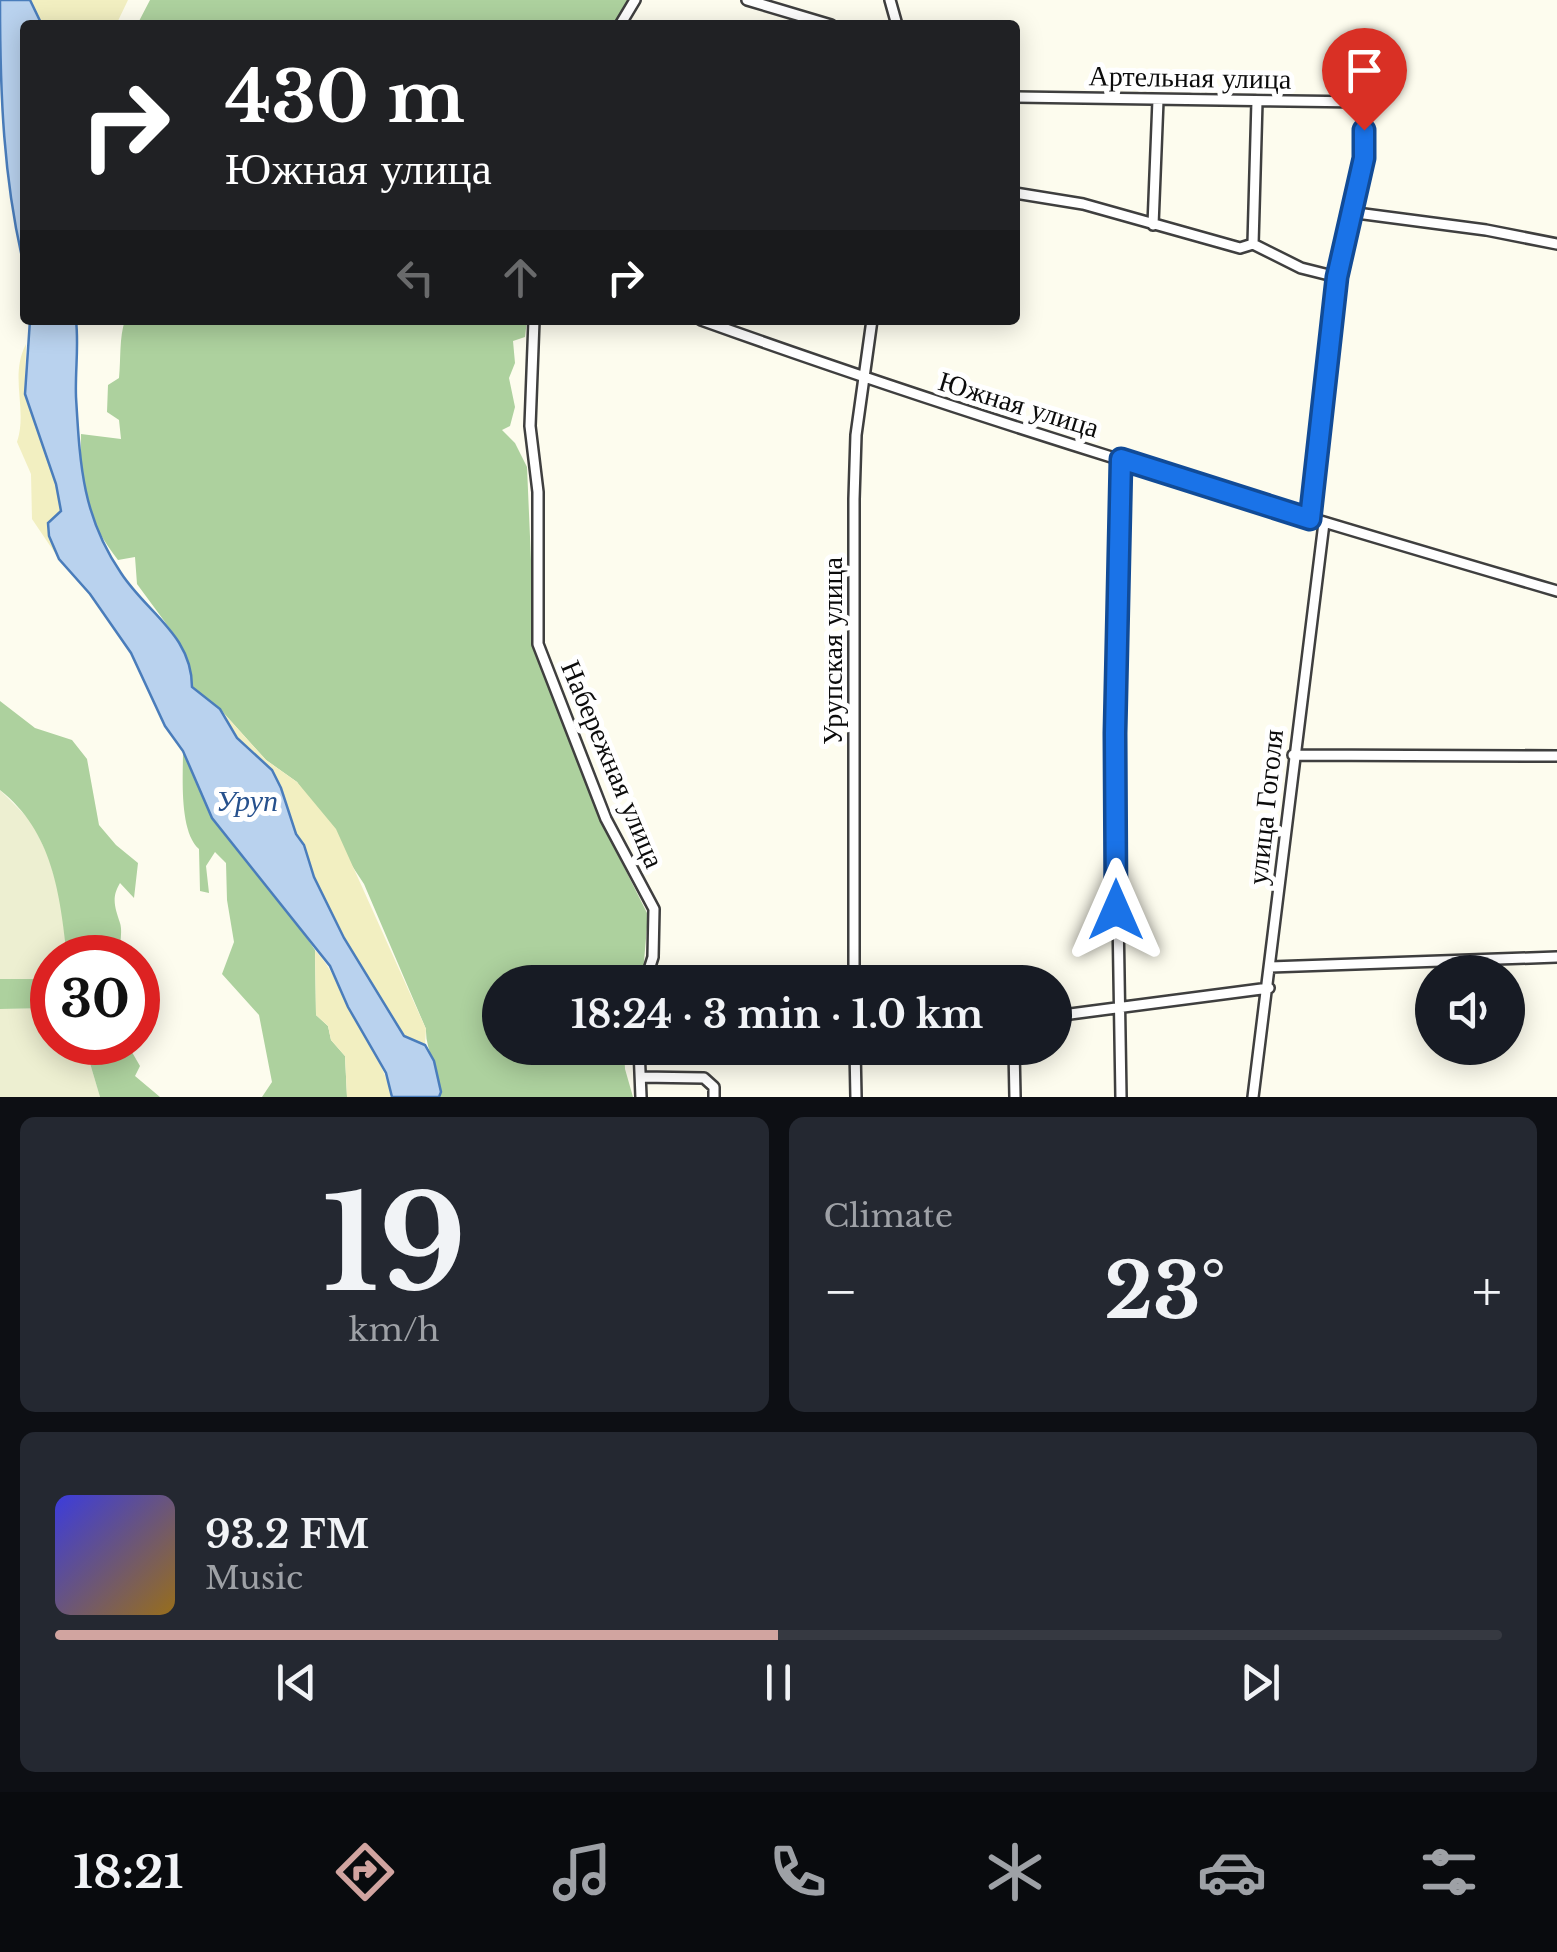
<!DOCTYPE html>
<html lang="en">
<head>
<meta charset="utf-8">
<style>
	body { margin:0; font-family:"Libre Baskerville",serif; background:#242831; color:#f1f3f6; height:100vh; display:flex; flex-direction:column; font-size:38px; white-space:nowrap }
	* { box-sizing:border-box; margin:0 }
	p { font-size:32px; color:#9ea1a6 }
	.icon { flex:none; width:55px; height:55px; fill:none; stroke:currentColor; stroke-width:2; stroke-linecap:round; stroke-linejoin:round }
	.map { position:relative; height:1097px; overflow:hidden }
	.details { display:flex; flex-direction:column; gap:20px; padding:20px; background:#0d0f14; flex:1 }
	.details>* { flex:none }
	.top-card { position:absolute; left:20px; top:20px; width:1000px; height:305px; border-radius:10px; box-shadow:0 5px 25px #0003; background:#202124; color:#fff; overflow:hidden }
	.buttons { position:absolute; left:1415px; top:955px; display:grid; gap:20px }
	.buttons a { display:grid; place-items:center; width:110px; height:110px; border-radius:50%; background:#171b24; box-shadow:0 5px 25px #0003; font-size:50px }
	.speed { position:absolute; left:30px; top:935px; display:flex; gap:20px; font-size:50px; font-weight:700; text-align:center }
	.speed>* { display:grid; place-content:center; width:130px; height:130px; border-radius:50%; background:#171b24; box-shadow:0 5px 25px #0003; line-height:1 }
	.speed .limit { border:15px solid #d22; background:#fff; color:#111 }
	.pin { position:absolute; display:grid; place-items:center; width:85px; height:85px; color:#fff; margin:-102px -42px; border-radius:50% 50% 50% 0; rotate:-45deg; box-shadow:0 0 10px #0007 }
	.pin .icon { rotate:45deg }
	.me { position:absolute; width:110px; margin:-55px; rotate:0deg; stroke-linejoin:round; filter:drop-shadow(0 0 8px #0008) }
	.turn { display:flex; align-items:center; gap:35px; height:210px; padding:0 40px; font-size:45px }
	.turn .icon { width:130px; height:130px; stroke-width:2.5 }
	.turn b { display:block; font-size:70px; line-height:85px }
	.lanes { display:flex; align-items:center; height:95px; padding:0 40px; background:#0003; justify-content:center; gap:50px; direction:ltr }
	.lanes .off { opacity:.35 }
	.big { font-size:75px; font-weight:700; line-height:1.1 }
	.details .card { flex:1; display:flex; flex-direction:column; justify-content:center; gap:15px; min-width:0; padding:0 35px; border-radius:15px; background:#242831 }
	.details .dial { align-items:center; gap:0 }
	.dial b { font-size:130px; line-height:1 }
	.song { display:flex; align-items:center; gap:30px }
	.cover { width:120px; height:120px; border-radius:15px; background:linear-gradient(135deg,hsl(240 70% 55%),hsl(40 70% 35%)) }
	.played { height:10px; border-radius:5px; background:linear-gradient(90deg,#d1a4a0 50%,#363941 50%) }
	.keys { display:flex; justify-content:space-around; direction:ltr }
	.heat { display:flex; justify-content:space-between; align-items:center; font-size:55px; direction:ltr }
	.details .tiles { flex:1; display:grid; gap:20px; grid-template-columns:1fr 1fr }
	.card:last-child { grid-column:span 2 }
	.trip { position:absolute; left:482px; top:965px; width:590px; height:100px; border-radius:50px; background:#171b24; box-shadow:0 5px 25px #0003; font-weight:700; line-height:100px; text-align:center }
	.menu { display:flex; height:160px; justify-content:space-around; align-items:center; background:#090b0e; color:#9ea1a6 }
	.menu .icon { width:70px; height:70px }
	.menu .selected { color:#d1a4a0 }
	.menu b { font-size:45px; color:#f1f3f6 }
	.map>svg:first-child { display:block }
</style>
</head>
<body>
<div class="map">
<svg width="1557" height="1097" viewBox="0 0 1557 1097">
	<rect width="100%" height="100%" fill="#fdfcee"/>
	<!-- farmland -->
	<path fill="#edefd1" d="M0,790L32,822L49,858L61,901L67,957L52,958V979H0Z
		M52,1008V1042L84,1043L100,1097H0V1009Z"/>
	<!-- forest -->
	<path fill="#add19e" d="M150,0H630L614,25H137Z
		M125,320H527L525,337L513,341L515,363L509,378L515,407L510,426L502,430L515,443L527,467L535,653L595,793L605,829L648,915L643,973L640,982H500V1048H624L625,1069L633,1097H439C443,1073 425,1053 426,1029L364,884L297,782L266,760L220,709L191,687L176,637L137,584L135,557L118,560C85,517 80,488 81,434L121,439L119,420L107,412L108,385L119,378C121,359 119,338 125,320Z
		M0,701L35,728L72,740L87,759L99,825L116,845L138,863L134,898L120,883C111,898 115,907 120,923C123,933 119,947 119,957H67C60,894 53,832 0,790Z
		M183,751L212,818L284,905L315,950L316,1015L328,1026L331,1040L345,1056L347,1097H262L272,1082L259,1015L222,974L234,942L227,900L226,863L215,852L206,866L209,893L200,891L199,849C179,831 183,777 183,751Z
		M0,979H52V1008L0,1009Z
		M84,1043H130L129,1047L140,1066L135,1076L160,1097H100Z"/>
	<!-- sand -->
	<path fill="#f2efc1" d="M30,0H128L116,25H42Z
		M26,344L25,394L56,484L61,511L49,536L59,559L32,519L31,474L17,442C28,409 9,377 26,344Z
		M220,709L266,760L297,782L336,829L426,1029L425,1045L404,1036L387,1013L344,938L314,877L304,845L296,834L282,788L272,770L237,738Z
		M315,950C332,968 339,989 351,1011C367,1040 384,1065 392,1097H347L345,1056L331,1040L328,1026L316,1015Z"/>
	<!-- water -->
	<path fill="#b9d2ee" stroke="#4a7dbb" stroke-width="2.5" d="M0,0H30L42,25H25V270C3,181 0,92 0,0Z
		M30,320H76C79,346 75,371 76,397C80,464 82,516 121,573C147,613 192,635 192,687L220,709L237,738L272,770L281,788L296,834L304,845L314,877L344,938L404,1036L425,1045L434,1061L441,1092L439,1097H392L386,1073L348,1007L330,966L212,818L183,751L165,726L131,653L90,594L59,559L49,536L48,523L61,511L56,484L25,394Z"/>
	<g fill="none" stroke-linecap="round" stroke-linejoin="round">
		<defs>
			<path id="minor" d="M747,0L831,25
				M890,0L897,25
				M620,25L635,0
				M1015,97L1364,102L1363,158L1337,277L1310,519
				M1015,193L1083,204L1240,248L1253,244L1301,268L1337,277
				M1349,212L1486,230L1557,244
				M1153,225L1158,100
				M1253,244L1257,101
				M534,320L530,426L538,492V644L606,819L654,909L653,957L645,982
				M701,320C982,421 1270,507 1557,591
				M1121,459L1115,733L1121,1097
				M1293,755L1557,756
				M1270,967L1557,957
				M854,982V499L856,435L872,320
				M1055,1016L1269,988
				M639,1048L641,1097
				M855,1048L856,1097
				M1014,1048L1015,1097
				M641,1077L704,1078L714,1087V1097
				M1253,1097L1324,523"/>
		</defs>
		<!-- minor casing -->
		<use href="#minor" stroke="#3f3f3f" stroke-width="14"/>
		<!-- minor -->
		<use href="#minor" stroke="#fff" stroke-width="9"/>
	</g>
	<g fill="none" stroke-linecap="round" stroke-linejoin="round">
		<defs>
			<path id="route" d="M1116,910L1115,733L1121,459L1310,519L1337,277L1364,158V130"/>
		</defs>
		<!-- route casing -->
		<use href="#route" stroke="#114b97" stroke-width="25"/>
		<!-- route -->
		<use href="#route" stroke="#1a73e8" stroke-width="18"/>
	</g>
	<g text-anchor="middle" stroke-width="10" stroke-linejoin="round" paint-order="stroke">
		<!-- street labels -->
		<g font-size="28" fill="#0c0c0c" stroke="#fff">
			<text transform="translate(1190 77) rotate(1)" y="10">Артельная улица</text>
			<text transform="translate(1019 404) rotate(17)" y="10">Южная улица</text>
			<text transform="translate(832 651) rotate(-90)" y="10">Урупская улица</text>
			<text transform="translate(613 764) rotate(67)" y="10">Набережная улица</text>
			<text transform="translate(1265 807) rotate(-84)" y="10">улица Гоголя</text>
		</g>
		<!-- water labels -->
		<g font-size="30" font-style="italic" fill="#27518d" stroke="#fff">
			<text x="247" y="811">Уруп</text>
		</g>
	</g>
</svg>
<div class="buttons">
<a><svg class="icon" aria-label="sound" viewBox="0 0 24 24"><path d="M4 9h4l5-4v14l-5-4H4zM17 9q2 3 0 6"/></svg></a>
</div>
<div class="speed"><div class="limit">30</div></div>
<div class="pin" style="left:1364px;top:130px;background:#d93025"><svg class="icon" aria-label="arrive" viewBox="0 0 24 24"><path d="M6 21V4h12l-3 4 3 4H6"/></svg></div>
<svg class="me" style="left:1116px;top:910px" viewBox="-20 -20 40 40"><path d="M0-17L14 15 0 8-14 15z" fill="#1a73e8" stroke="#fff" stroke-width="4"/></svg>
<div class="trip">18:24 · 3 min · 1.0 km</div>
<div class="top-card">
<div class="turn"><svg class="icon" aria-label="right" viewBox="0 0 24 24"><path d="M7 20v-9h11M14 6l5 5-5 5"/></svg><div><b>430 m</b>Южная улица</div></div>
<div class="lanes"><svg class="icon off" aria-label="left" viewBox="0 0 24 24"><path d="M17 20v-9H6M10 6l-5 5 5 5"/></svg><svg class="icon off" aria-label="ahead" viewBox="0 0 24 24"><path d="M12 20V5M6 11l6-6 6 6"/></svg><svg class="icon" aria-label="right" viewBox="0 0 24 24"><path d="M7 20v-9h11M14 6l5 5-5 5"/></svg></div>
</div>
</div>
<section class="details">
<div class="tiles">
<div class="card dial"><b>19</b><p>km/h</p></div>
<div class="card"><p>Climate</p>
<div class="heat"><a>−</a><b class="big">23°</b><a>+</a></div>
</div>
<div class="card">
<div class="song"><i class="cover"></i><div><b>93.2 FM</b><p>Music</p></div></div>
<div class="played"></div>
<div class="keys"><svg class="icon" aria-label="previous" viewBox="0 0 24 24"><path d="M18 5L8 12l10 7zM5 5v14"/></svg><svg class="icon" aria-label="pause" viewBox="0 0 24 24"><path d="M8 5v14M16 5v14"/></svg><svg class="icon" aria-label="next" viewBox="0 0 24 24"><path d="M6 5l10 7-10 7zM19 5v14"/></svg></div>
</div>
</div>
</section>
<nav class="menu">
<b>18:21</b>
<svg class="icon selected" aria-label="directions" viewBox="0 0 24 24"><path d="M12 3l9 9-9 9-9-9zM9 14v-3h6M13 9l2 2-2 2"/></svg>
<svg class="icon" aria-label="music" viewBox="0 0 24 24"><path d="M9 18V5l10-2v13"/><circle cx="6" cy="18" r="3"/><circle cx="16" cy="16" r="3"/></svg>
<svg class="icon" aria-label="phone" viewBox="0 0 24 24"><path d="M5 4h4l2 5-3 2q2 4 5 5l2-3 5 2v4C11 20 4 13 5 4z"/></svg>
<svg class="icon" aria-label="climate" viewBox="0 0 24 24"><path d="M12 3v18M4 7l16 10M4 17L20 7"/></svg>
<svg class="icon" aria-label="car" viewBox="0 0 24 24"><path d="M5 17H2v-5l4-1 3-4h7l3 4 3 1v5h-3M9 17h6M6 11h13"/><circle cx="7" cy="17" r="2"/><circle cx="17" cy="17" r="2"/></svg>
<svg class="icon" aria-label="filters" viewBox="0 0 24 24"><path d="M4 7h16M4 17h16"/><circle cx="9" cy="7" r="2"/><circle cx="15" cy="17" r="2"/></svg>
</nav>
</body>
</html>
